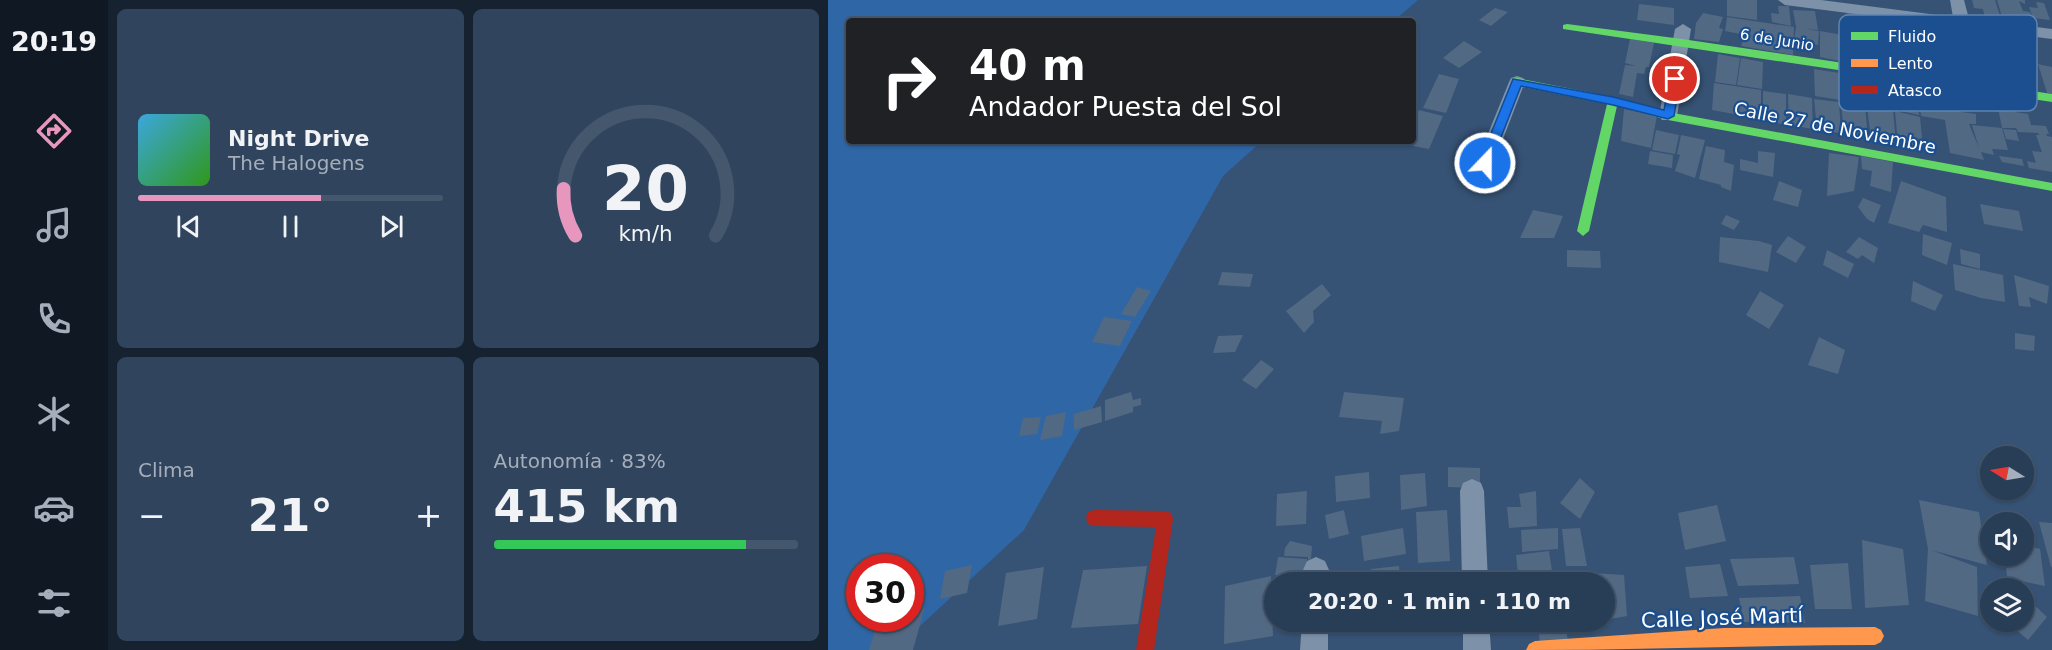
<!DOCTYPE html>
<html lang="es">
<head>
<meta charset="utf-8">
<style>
	body { margin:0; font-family:"DejaVu Sans",sans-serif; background:#30455d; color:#f1f3f6; height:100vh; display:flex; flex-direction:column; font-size:22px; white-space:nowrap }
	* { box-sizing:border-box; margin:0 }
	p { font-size:20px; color:#a5aeba }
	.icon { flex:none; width:33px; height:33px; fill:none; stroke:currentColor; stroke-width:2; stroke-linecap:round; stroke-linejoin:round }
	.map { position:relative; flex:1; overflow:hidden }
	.panel { display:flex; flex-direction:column; gap:9px; padding:9px; background:#162230; width:720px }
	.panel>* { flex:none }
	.banner { position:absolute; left:18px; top:18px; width:570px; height:126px; border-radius:6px; box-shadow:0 2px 4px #0004,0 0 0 2px #44576d; background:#202124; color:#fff; overflow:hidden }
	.needle { width:39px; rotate:281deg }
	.fabs { position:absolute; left:1152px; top:446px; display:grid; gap:12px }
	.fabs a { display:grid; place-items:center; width:54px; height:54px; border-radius:50%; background:#283e57; box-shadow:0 2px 4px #0004,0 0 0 2px #44576d; font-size:30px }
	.speed { position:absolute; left:18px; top:554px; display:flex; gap:12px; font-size:30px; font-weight:700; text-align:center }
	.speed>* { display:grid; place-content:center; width:78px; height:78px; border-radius:50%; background:#283e57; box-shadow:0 2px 4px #0004,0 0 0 2px #44576d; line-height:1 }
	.speed .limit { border:9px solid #d22; background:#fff; color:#111 }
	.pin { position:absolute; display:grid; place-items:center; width:51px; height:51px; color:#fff; margin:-26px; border:3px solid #fff; border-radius:50%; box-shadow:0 2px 6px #0007 }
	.me { position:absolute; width:66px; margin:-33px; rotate:22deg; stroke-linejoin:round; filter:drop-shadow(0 0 4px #0008) }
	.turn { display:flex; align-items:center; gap:21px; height:126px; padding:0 24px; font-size:27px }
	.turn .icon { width:78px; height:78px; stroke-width:2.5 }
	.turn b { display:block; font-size:42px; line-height:51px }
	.big { font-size:45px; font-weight:700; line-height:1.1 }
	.panel .card { flex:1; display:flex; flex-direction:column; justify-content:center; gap:9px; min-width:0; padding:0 21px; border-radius:9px; background:#30455d }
	.panel .dial { align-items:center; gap:0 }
	.dial svg { height:156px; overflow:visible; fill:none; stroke:#44576d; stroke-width:7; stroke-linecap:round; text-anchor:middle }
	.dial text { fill:#f1f3f6; stroke:none }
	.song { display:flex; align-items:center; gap:18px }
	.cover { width:72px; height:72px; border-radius:9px; background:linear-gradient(135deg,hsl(200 70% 55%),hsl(110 70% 35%)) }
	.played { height:6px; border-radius:3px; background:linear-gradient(90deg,#e797bd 60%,#44576d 60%) }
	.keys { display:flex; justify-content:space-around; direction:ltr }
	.heat { display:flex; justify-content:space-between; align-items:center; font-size:33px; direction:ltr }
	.charge { height:9px; border-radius:4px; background:linear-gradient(90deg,#34c759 83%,#44576d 0) }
	.panel .tiles { flex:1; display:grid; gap:9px; grid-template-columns:repeat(2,1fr) }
	.trip { position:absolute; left:436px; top:572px; width:351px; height:60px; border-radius:30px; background:#283e57; box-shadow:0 2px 4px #0004,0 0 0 2px #44576d; font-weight:700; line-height:60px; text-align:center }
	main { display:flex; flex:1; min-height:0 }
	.dock { display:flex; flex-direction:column; width:108px; justify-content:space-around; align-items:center; background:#101923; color:#a5aeba }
	.dock .icon { width:42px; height:42px }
	.dock .on { color:#e797bd }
	.dock b { font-size:27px; color:#f1f3f6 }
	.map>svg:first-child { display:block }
</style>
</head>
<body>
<main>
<nav class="dock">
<b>20:19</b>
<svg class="icon on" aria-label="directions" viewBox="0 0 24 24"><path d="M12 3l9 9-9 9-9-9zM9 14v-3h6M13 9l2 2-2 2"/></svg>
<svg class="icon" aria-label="music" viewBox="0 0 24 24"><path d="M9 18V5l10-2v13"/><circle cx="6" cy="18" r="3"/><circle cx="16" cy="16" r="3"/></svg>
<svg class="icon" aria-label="phone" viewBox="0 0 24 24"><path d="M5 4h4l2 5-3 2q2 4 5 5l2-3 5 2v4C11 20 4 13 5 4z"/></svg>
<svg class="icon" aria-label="climate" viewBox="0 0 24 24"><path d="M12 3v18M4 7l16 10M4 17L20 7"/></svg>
<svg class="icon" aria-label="car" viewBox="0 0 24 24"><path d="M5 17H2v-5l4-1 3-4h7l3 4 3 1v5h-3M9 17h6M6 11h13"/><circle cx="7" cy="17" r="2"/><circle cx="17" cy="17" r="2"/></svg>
<svg class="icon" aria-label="filters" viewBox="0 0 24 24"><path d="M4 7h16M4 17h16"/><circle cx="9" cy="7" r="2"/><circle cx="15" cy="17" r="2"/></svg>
</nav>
<section class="panel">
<div class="tiles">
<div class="card">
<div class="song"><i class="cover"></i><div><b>Night Drive</b><p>The Halogens</p></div></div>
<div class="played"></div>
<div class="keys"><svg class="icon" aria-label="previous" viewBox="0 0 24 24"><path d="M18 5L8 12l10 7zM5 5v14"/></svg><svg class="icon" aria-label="pause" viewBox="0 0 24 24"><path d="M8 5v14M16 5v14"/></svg><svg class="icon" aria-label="next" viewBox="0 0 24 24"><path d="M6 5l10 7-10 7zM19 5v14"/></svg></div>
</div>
<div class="card dial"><svg viewBox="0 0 100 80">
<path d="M14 69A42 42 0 1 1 86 69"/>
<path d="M14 69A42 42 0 0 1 8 45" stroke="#e797bd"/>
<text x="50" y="56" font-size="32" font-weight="700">20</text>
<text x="50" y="72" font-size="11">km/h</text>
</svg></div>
<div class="card"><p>Clima</p>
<div class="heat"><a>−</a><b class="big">21°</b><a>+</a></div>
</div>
<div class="card"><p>Autonomía · 83%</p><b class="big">415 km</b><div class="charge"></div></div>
</div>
</section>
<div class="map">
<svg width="1224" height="650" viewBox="0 0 1224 650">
	<rect width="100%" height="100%" fill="#365274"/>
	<!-- green -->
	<path fill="#2f66a5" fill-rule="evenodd" d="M0,0H590L566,21H21V141H434L395,176L196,530L66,650H0ZM32,567H82V618H32Z"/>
	<!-- building -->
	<path fill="#526984" d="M899,0H929V20L899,16Z
		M1144,0H1167L1173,19L1157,18L1155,9L1146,8Z
		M1169,0H1197V4L1191,1L1195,11L1202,12L1203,15H1197L1199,20L1174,17Z
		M1208,2L1216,3L1222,20L1205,18L1201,7L1210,8Z
		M811,4L846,8V25L809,20Z
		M950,6H961L963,26L944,22L943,13L951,14Z
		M667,8L680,12L663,26L651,20Z
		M965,10L987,11L990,30L977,29L991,31L990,45L966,40L968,27Z
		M1027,11L1041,13V18L1058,22L1059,40L1038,36L1037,26V37L1013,33L1012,20L1036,23L1018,19L1017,14Z
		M875,13L895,17L891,28L895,29L891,42L866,39L868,23Z
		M899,17L966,27L965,55L913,46L917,35L897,31Z
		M992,31L1015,35L1016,62L992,57Z
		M802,39L826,43L821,67H818L816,74L809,73L805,97L791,94L797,65L808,66L797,63Z
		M636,41L654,52L631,68L615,58Z
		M890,54L912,58L908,85L887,82Z
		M913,58L935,62L934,89L909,85Z
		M1210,64L1224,67V94L1219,93Z
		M986,69L1037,77V104L987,96Z
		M611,74L631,79L618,113L595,108Z
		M1064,82L1089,86L1091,115L1068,110Z
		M886,83L933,90V119L884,110Z
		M1089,85L1143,94L1145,108L1133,107V112L1148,114V124H1141L1151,148L1144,125L1174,128L1180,150L1164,149L1166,155L1153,152L1156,160L1122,153L1117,120L1093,116Z
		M935,91L958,94V125L935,120Z
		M960,94L984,98L985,129L961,125Z
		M986,99L1011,102L1013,133L989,130Z
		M1013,102L1037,106L1040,138L1016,134Z
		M1174,105L1186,107L1187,112L1200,114L1203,125L1218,126L1221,134H1218L1219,136L1224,137V172L1201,168L1199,161L1208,163L1204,151L1214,152L1208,135H1211L1210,133L1190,132L1188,128H1174L1170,108L1176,109Z
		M1039,106L1065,110L1068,143L1043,139Z
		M796,109L829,115L823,148L793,141Z
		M591,110L615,116L601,149L575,144L576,141H585V123Z
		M1067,111L1092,117L1095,148L1070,144Z
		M1175,129L1188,130L1191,141L1178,139Z
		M828,130L851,135L847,154L824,150Z
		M853,135L877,140L867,178L847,171L852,155L849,154Z
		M878,146L897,150L896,162L906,165L903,191L893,187V185L871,179Z
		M822,151L845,155L844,168L820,164Z
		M930,151L947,153L945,177L912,170V159L930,163Z
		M1001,153L1031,157L1026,191L999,196Z
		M1033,156L1065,162L1063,192L1042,186L1044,171L1034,169Z
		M1171,156L1194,159L1196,166L1174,162Z
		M951,181L974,190L970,207L945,200Z
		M1073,181L1118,197L1119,232L1095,225L1091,232L1060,223Z
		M1035,198L1053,205L1046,223L1039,219L1030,207Z
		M1152,204L1191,211L1195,231L1156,224Z
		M705,210L735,216L726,238H692Z
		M898,215L912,221L906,230L893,224Z
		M1095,234L1124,243L1119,265L1094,255Z
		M960,236L978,247L968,263L948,252Z
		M892,237L931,241L944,245L940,272L891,262Z
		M1031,237L1050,248L1046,263L1034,255L1030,259L1018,252Z
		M1132,249L1152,254V269L1133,264Z
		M739,250L772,251L773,268L739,267Z
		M999,250L1026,264L1020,278L995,265Z
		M1125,264L1175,275L1177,302L1153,298L1127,290Z
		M394,272L425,274L422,287L390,285Z
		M1186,275L1221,286L1219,304L1201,297L1203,307L1191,306Z
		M1085,281L1115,295L1107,311L1083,301Z
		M494,284L503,295L485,311L486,322L476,333L458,311Z
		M309,287L323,291L307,317L293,314Z
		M932,291L956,305L941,329L918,315Z
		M276,317L304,321L292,346L264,342Z
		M1187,333L1207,336L1206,351L1187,349Z
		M415,335L407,352L385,353L390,336Z
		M991,337L1017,350L1010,374L980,365Z
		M433,360L446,369L428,389L414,380Z
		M303,392L305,400L313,398V405L305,407V412L277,421V400Z
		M516,392L576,398L571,431L552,434L554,421L511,417Z
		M273,406L274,422L246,430V414Z
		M238,412L234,436L212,440L218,416Z
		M213,417L209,434L191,436L195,418Z
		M620,467L652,468V488L620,487Z
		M541,472L542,498L508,502L507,476Z
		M597,473L599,506L573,510L572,475Z
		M752,478L767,492L752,519L732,503Z
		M479,491L478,524L448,526L449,494Z
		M708,491L709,526L681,528L679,507H693L691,494Z
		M1091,500L1151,512L1159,565L1103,550L1149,567L1150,616L1097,601L1100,549Z
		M889,505L898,541L857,550L850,513Z
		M516,510L521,534L501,539L497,515Z
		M619,510L622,561L590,563L588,512Z
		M1211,522L1224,523V567H1223Z
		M575,528L578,554L536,561L533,536Z
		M730,528V549L694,552L693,530Z
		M752,528L759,566H738L734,529Z
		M1034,540L1075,549L1081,605L1037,608Z
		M462,541L484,546L483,559L480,560V557L456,556L457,548Z
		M1196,545L1212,549L1217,586L1179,578L1177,555H1196Z
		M721,551L724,571L690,574L688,555Z
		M450,557L479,559L477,576L447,575Z
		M966,557L971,584L910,586L902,559Z
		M1020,563L1024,609H987L982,565Z
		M892,564L900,596L862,598L857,567Z
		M144,565L139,593L112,599L117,571Z
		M319,566L310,624L243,628L255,570Z
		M571,566L572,582H543V569Z
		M216,567L209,619L170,626L178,573Z
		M749,572L796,575L799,616L777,620V582H749Z
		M615,574L616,582H576V580Z
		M507,575H532V582H506Z
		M443,576L445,636L396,644L397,586Z
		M1196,595L1219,617L1200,640L1178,621H1196Z
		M972,596L977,623L916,622L911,598Z
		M97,607L85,650H41L51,618H82V608Z
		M544,621H574V631L545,633Z
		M581,621H616V622L582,628Z
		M737,621L740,642L712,645L710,624Z"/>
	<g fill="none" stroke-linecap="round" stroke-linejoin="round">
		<!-- street -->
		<path fill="#7d92a8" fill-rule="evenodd" d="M950,0H993L1125,17L1122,0H1136L1141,19L1224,29V39L957,5Z
			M855,24L863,29L849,116L846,120H834L831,116L847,29Z
			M689,76L695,78L697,82L658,183L655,188L649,190L643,188L640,183L681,82L683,78Z
			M644,479L653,483L656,491L660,582H634L632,491L635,483Z
			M488,557L497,561L501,570V582H475V570L479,561Z
			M474,621H500V650H472Z
			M635,621H661L663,650H635Z"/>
		<!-- fast -->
		<path fill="#63d668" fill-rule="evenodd" d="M739,24L854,39L1224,94V102L735,29V25Z
			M689,78L785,97L840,112L1224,183V191L840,120L789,106L761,231L755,236L749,231L779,104L685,85V79Z"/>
		<!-- slow -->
		<path fill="#ff974d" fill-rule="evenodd" d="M1047,627L1053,630L1056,636L1053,642L1047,645C931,645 815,650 698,650L701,644L707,641L896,628Z"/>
		<!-- jam -->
		<path fill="#b3261e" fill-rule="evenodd" d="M266,510L337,511L343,513L345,519L326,650H308L328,527L266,526L260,524L258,518L260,512Z"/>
	</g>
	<!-- route -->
	<path fill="#1a73e8" stroke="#114b97" stroke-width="1.5" d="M847,75L852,79L846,116L840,119L785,105L693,86L663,163L657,167L651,163L685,79L785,97L836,110L842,79Z"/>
	<g text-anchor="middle" stroke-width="4.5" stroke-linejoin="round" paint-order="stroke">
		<!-- far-street labels -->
		<g font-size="15" fill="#fff" stroke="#1b4f8f">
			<text transform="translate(949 40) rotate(9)" y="5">6 de Junio</text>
		</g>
		<!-- street labels -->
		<g font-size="18" fill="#fff" stroke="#1b4f8f">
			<text transform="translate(1007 128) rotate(11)" y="6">Calle 27 de Noviembre</text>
		</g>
		<!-- near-street labels -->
		<g font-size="21" fill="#fff" stroke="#1b4f8f">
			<text transform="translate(894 618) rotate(-2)" y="7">Calle José Martí</text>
		</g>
	</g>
	<!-- legend -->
	<rect x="1011" y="15" width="198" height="96" rx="9" fill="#1b4f8f" stroke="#5f84b1" stroke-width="1.5"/>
	<rect x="1023" y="32" width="27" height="8" fill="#63d668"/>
	<rect x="1023" y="59" width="27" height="8" fill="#ff974d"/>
	<rect x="1023" y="86" width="27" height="8" fill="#b3261e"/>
	<g font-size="16" fill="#fff">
		<text x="1060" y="42">Fluido</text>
		<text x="1060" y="69">Lento</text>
		<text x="1060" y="96">Atasco</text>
	</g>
</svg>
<div class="fabs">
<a><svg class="needle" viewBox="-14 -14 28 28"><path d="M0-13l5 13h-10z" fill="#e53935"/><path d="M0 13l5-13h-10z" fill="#a5aeba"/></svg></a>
<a><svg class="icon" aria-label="sound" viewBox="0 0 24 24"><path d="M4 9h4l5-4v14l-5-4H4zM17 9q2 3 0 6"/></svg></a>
<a><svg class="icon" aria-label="layers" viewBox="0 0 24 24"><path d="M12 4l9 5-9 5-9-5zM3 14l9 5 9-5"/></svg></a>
</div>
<div class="speed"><div class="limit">30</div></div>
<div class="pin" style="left:847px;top:79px;background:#d93025"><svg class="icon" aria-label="arrive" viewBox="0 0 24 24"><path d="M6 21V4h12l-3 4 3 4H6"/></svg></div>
<svg class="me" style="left:657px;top:163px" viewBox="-20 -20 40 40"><circle r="17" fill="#1a73e8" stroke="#fff" stroke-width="3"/><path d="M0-11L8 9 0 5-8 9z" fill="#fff"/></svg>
<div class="trip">20:20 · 1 min · 110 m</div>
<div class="banner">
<div class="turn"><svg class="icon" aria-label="right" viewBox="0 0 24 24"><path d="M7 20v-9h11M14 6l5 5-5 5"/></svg><div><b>40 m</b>Andador Puesta del Sol</div></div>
</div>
</div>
</main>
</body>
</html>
